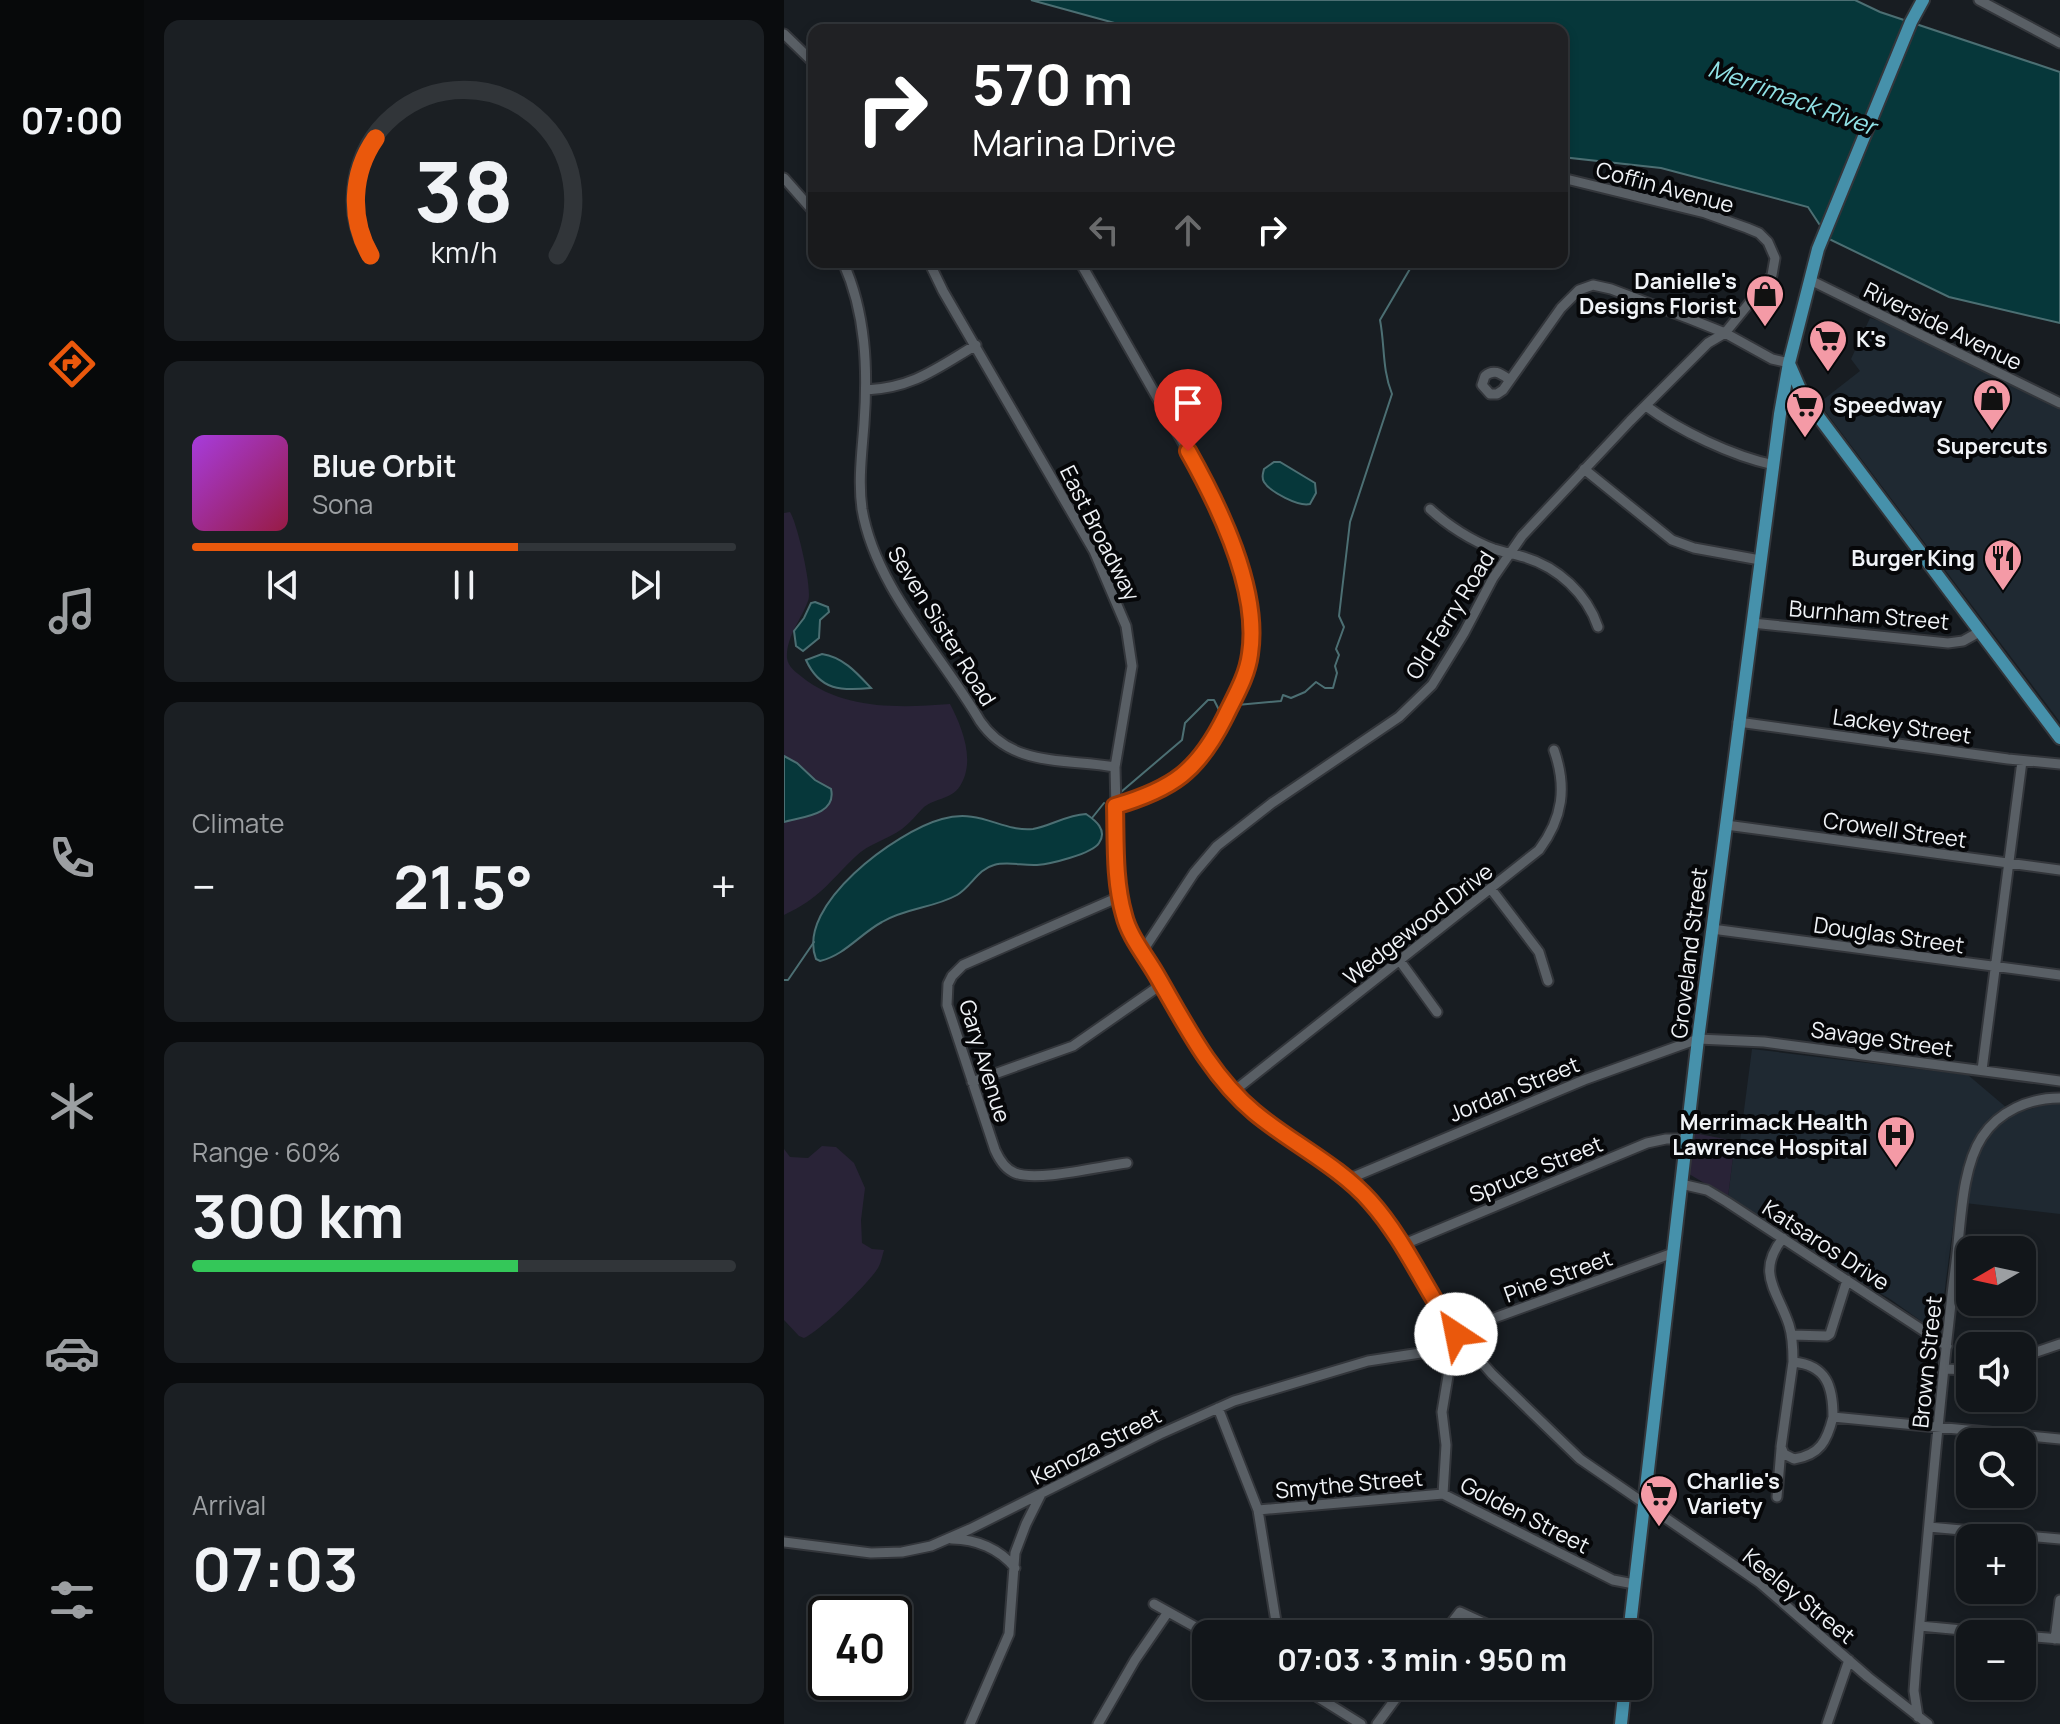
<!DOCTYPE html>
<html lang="en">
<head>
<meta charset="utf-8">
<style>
	body { margin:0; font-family:Manrope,sans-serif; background:#1b1f23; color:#f1f3f6; height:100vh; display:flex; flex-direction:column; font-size:30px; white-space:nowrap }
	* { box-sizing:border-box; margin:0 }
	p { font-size:26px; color:#9c9fa2 }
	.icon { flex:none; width:44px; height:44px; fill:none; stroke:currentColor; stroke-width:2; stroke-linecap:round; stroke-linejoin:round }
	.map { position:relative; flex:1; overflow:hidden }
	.details { display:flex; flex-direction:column; gap:20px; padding:20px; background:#0a0c0e; width:640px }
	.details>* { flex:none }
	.banner { position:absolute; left:24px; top:24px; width:760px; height:244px; border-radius:16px; box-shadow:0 4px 12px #0003,0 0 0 2px #313539; background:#202124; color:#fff; overflow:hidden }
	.needle { width:52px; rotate:261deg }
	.controls { position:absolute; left:1172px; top:1236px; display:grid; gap:16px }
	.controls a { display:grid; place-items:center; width:80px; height:80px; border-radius:16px; background:#12161a; box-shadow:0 4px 12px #0003,0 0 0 2px #313539; font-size:40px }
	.speed { position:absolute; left:24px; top:1596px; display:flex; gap:16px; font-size:40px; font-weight:700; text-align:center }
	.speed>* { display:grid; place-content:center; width:104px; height:104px; border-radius:50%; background:#12161a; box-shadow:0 4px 12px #0003,0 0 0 2px #313539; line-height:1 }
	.speed .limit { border:4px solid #111; border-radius:12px; background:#fff; color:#111 }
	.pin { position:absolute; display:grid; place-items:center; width:68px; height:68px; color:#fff; margin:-82px -34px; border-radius:50% 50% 50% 0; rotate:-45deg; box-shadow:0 0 8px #0007 }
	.pin .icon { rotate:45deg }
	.me { position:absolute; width:88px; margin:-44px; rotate:326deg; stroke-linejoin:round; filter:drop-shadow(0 0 6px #0008) }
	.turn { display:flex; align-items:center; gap:28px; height:168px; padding:0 32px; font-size:36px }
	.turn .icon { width:104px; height:104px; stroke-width:2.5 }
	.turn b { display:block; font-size:56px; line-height:68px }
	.lanes { display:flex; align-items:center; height:76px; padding:0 32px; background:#0003; justify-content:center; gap:40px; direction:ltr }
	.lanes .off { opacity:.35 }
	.big { font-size:60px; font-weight:700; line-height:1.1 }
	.details .tile { flex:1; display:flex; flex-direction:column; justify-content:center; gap:12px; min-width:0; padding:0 28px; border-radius:16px; background:#1b1f23 }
	.details .dial { align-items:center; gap:0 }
	.dial svg { height:208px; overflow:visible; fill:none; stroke:#313539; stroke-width:7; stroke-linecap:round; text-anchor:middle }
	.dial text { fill:#f1f3f6; stroke:none }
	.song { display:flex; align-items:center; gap:24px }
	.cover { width:96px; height:96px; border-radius:12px; background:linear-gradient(135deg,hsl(280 70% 55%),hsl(340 70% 35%)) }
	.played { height:8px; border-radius:4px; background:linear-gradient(90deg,#ea580c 60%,#313539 60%) }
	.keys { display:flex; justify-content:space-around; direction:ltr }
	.heat { display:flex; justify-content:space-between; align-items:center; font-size:44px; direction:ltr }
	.charge { height:12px; border-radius:6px; background:linear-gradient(90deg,#34c759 60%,#313539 0) }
	.trip { position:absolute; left:408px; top:1620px; width:460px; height:80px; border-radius:16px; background:#12161a; box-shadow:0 4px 12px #0003,0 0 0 2px #313539; font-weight:700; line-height:80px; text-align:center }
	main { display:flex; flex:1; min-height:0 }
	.dock { display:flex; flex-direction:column; width:144px; justify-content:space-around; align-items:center; background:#07090a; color:#9c9fa2 }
	.dock .icon { width:56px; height:56px }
	.dock .on { color:#ea580c }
	.dock b { font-size:36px; color:#f1f3f6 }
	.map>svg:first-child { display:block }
</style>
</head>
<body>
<main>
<nav class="dock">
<b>07:00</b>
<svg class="icon on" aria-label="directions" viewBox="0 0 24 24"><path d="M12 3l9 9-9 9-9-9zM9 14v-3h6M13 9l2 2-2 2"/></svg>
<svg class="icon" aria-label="music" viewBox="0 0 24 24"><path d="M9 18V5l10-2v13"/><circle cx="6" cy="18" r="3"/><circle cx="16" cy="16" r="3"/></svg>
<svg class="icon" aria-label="phone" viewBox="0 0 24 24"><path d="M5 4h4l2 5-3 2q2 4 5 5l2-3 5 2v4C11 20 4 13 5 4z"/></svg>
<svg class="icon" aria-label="climate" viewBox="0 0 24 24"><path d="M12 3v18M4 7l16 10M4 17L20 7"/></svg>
<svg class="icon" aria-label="car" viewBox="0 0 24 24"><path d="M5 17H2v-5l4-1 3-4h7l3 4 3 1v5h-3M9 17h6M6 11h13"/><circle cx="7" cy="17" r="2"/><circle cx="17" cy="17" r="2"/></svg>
<svg class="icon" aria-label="filters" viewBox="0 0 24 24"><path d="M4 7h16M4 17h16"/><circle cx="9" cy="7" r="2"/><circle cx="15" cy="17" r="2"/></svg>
</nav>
<section class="details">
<div class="tile dial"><svg viewBox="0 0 100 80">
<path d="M14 69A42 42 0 1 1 86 69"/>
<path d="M14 69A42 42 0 0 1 16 24" stroke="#ea580c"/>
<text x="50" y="56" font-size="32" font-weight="700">38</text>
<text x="50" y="72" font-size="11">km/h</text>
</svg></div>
<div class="tile">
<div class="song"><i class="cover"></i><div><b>Blue Orbit</b><p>Sona</p></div></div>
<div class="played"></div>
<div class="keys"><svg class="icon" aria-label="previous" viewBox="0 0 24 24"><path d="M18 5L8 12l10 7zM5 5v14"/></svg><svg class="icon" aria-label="pause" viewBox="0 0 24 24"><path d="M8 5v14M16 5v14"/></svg><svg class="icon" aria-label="next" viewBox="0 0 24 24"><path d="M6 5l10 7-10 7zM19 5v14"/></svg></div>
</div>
<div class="tile"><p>Climate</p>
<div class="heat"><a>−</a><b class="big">21.5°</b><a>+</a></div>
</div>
<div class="tile"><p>Range · 60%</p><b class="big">300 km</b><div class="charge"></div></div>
<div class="tile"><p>Arrival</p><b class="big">07:03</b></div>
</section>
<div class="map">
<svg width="1276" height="1724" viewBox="0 0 1276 1724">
	<rect width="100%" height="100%" fill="#181d22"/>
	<!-- built -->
	<path fill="#1f2932" d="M1086,318L1115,327L1276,409V722L1035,403L1076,371L1067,359Z
		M968,1049L1184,1075L1230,1114L1266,1103L1276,1104V1214L1172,1202L1156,1328L1151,1331L1106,1299L1021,1249L944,1197L951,1141H956Z"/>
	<!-- green -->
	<path fill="#292337" d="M6,512C13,522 29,591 24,601C17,620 2,637 3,658C4,667 12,672 18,677C59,710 115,708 166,704C178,727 192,761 176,786C168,799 152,798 140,807C133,814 126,823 118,829C103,840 85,843 71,857C44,883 36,898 0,915V513Z
		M910,1133L951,1141L944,1197L905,1174Z
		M38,1146L52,1147L70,1163L81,1188L77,1220L78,1243L88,1249L100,1250C98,1256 97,1263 94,1268C85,1283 35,1332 20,1338L15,1336L0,1320V1149L6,1157L24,1158Z"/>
	<!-- water -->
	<path fill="#06373a" stroke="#4c6f73" stroke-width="2" d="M247,0H1071L1096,12L1276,72V323L1165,297L1045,239L1024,207L877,168L778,157V30H356Z
		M490,462H496L531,483L532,493L526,504C515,507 486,492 480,482C477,477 479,474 480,469Z
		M31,602L44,607L45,612L36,620L35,638L19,651L12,646L10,631L20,618L27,603Z
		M38,654C59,657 73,673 87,688C58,691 36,691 22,660Z
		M0,756L13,763L31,780L47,789C53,815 18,817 0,822Z
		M302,814C311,820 324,830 315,843C308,854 266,864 253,865C239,866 224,861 210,865C194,869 187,887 173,895C150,908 121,908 98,922C76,934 61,955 36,961L32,959C11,905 113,831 158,819C197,808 217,832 249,829C267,826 282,815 302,814Z"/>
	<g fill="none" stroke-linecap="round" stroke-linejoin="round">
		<!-- stream -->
		<path stroke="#4c6f73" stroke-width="2" d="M453,705L497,701L499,695L507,698L521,692L532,682L541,688H549L553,673L551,666L555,655L552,649L560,627L555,616L566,522L608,394C598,369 601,346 596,320L630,262
			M337,792L398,740L401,723L424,700H430L435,710
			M308,818L320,803
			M0,980H4L30,942"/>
		<defs>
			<path id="minor" d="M1195,0L1276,43
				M0,34L30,63
				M0,178L30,212
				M59,262C82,313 84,369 80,424C78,452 74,481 78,509C91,587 157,654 196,721C228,768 282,758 331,767
				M145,262L159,291L310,551L342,626L348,666L331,767L334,894L344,928L416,1049L436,1076L471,1112L585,1200L611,1233L642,1289L671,1332L708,1374L796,1459L976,1583L1084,1677L1144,1724
				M296,262C322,308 348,353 374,399C414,469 469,556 467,639C467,667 455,690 443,713C414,770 392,788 331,806
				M1026,280L1276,403
				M726,380C717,374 710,368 701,376L698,385L706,394H713L719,390L777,308L795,290L809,285L827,289L906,319L941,333L988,359L1005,363
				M82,390C129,388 153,368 192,345
				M862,406C896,431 948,456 990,465
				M800,469L888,540L910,548L976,560
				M646,509C663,525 688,541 710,549C719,552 730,554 740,557C774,567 803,594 814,627
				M968,623L1164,643L1179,641L1197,631
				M954,722L1224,759L1276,764
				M942,825L1276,870
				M707,889L755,952L764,981
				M335,897L179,965L168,976L164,984L163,1005L211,1150C215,1159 221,1169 231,1173C253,1182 317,1166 343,1163
				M928,929L1276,975
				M358,952L410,873L433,846L488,803L615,717L648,685L680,633L709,578L738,536L846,421L924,343L941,333L988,275L991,258L984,242L975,233L963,228L921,213L778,178
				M616,961L653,1012
				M1198,1070L1238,761
				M188,1082L289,1046L378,984
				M450,1091L755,850C779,818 783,787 770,750
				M562,1180L800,1080L914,1039L980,1042L1276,1081
				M897,1184L923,1190L943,1202L1163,1346
				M999,1238C971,1273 994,1291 1005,1325C1009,1337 1009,1350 1009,1362
				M618,1245L863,1143L882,1139H902
				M1008,1335L1043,1336L1046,1334L1063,1280
				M642,1351L672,1334L702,1321L889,1253
				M1238,1357L1276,1344
				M1160,1369L1186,1370
				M434,1408L474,1510L494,1634
				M1049,1417C1043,1441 1036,1455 1010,1459L1000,1454L997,1447L1009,1362C1043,1365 1049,1387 1049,1417L1276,1439
				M659,1494L662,1445L658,1412L668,1352
				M993,1497L997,1449
				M474,1510L659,1494L829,1580L850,1584
				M1145,1527L1276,1539
				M168,1539C192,1539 216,1549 231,1568
				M0,1542L87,1553L118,1552L147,1546L186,1529L376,1434L450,1401L584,1361L643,1352L687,1351
				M370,1604L424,1634
				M1136,1626L1220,1634
				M659,1634L676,1612L724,1634
				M1238,1636L1276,1639
				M1271,1639L1276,1600
				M516,1686L577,1724
				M1134,1717L1130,1691L1132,1664C1145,1530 1155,1396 1172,1262C1177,1225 1177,1169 1198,1137C1215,1111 1245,1098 1276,1098
				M186,1724L225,1634L231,1553L242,1524L257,1494
				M314,1724L351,1660L384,1612
				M593,1724L621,1686
				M1043,1724L1065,1660"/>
			<path id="major" d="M1006,366L1019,396L1276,738
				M845,1634L914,1039L996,414L1005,363L1034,249L1127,22L1139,0
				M837,1724L841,1686"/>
		</defs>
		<!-- minor casing -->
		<use href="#minor" stroke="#33363b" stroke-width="13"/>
		<!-- major casing -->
		<use href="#major" stroke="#33363b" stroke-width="16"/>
		<!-- minor -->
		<use href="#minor" stroke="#595f65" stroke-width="9"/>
		<!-- major -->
		<use href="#major" stroke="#4691ab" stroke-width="12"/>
	</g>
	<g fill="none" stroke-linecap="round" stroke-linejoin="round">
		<defs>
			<path id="route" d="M404,451C435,506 476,589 466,654C463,677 451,696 441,717C414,771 389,789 331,806C332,842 330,880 340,915C345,936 361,955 372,974C400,1022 426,1075 470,1112C507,1143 554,1165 586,1201C621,1240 642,1291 672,1334"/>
		</defs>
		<!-- route casing -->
		<use href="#route" stroke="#983908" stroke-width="20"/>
		<!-- route -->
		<use href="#route" stroke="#ea580c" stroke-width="14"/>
	</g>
	<!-- icons -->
	<defs>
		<symbol id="shop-pin" viewBox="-11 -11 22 30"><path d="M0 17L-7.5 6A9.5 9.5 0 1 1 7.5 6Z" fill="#f49aa6" stroke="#060709"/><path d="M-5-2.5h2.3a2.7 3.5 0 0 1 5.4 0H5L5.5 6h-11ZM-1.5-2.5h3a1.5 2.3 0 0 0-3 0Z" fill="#111"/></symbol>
		<symbol id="supermarket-pin" viewBox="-11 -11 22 30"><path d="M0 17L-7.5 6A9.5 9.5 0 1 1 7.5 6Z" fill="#f49aa6" stroke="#060709"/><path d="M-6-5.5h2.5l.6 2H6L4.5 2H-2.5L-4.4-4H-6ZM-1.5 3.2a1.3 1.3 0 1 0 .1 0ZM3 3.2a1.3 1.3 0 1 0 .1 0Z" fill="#111"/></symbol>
		<symbol id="restaurant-pin" viewBox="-11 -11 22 30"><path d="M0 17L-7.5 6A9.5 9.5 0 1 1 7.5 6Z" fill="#f49aa6" stroke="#060709"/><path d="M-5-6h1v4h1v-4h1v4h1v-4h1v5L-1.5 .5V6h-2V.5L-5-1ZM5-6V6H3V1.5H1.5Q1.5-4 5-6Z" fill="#111"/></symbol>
		<symbol id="hospital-pin" viewBox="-11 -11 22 30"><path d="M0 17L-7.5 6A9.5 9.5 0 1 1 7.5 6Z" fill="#f49aa6" stroke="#060709"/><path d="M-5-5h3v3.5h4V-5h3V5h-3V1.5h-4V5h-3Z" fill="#111"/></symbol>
	</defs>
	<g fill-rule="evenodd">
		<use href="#shop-pin" x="959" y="272" width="44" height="60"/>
		<use href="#supermarket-pin" x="1022" y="317" width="44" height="60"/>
		<use href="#shop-pin" x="1186" y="376" width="44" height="60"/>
		<use href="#supermarket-pin" x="999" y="383" width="44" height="60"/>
		<use href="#restaurant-pin" x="1197" y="536" width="44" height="60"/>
		<use href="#hospital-pin" x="1090" y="1113" width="44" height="60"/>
		<use href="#supermarket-pin" x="853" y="1472" width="44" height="60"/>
	</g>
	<g text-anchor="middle" stroke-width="8" stroke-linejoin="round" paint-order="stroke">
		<!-- street labels -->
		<g font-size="22" fill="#f0f3f7" stroke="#060709">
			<text transform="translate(881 187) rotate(15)" y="8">Coffin Avenue</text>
			<text transform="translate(1159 326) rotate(26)" y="8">Riverside Avenue</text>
			<text transform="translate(316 533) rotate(63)" y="8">East Broadway</text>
			<text transform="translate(666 615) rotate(-58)" y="8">Old Ferry Road</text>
			<text transform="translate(1085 615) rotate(5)" y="8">Burnham Street</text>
			<text transform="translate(158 626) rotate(58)" y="8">Seven Sister Road</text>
			<text transform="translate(1118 726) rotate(8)" y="8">Lackey Street</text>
			<text transform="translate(1111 830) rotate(8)" y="8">Crowell Street</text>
			<text transform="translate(634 924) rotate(-38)" y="8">Wedgewood Drive</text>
			<text transform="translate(1105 935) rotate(8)" y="8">Douglas Street</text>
			<text transform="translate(905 953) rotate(-83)" y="8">Groveland Street</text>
			<text transform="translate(1098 1039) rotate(8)" y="8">Savage Street</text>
			<text transform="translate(201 1061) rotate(73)" y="8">Gary Avenue</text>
			<text transform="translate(730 1089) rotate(-22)" y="8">Jordan Street</text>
			<text transform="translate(752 1169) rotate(-22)" y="8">Spruce Street</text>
			<text transform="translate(1042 1245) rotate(33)" y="8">Katsaros Drive</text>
			<text transform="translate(774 1276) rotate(-20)" y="8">Pine Street</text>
			<text transform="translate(1143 1362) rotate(-84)" y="8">Brown Street</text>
			<text transform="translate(312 1446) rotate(-27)" y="8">Kenoza Street</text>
			<text transform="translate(565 1484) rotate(-5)" y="8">Smythe Street</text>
			<text transform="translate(741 1515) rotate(27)" y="8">Golden Street</text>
			<text transform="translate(1015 1596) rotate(39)" y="8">Keeley Street</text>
		</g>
		<!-- poi labels -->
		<g font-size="22" font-weight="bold" fill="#f0f3f7" stroke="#060709" text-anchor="end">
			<text x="953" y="289">Danielle's<tspan x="953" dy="25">Designs Florist</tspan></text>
			<text x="1072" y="347" text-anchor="start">K's</text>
			<text x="1049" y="413" text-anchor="start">Speedway</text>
			<text x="1208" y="454" text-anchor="middle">Supercuts</text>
			<text x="1191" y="566">Burger King</text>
			<text x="1084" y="1130">Merrimack Health<tspan x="1084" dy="25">Lawrence Hospital</tspan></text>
			<text x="903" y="1489" text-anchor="start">Charlie's<tspan x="903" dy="25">Variety</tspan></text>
		</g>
		<!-- water labels -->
		<g font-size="24" font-style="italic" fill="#91e2e6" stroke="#060709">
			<text transform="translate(1008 98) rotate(20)" y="8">Merrimack River</text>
		</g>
	</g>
</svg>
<div class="controls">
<a><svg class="needle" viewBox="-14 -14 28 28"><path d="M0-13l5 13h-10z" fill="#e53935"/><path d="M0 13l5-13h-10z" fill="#9c9fa2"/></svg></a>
<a><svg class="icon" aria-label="sound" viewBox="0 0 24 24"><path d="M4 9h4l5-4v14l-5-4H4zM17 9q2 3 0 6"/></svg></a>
<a><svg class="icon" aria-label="search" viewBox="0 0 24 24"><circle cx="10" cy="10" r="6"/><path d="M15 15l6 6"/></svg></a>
<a>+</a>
<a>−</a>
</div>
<div class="speed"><div class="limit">40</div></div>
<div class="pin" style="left:404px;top:451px;background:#d93025"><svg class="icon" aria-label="arrive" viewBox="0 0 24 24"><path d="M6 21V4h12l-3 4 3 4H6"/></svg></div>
<svg class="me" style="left:672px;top:1334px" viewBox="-20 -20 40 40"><circle r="19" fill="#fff"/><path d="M0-13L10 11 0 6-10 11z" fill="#ea580c"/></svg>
<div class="trip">07:03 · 3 min · 950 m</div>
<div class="banner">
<div class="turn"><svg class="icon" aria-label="right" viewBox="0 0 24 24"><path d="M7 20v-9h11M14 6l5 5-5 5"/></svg><div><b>570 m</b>Marina Drive</div></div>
<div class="lanes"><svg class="icon off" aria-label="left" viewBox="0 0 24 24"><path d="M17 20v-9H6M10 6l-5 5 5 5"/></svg><svg class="icon off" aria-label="ahead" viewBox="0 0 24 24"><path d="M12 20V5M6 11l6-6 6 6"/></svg><svg class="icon" aria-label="right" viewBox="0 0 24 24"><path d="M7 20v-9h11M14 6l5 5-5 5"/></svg></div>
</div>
</div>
</main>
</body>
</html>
